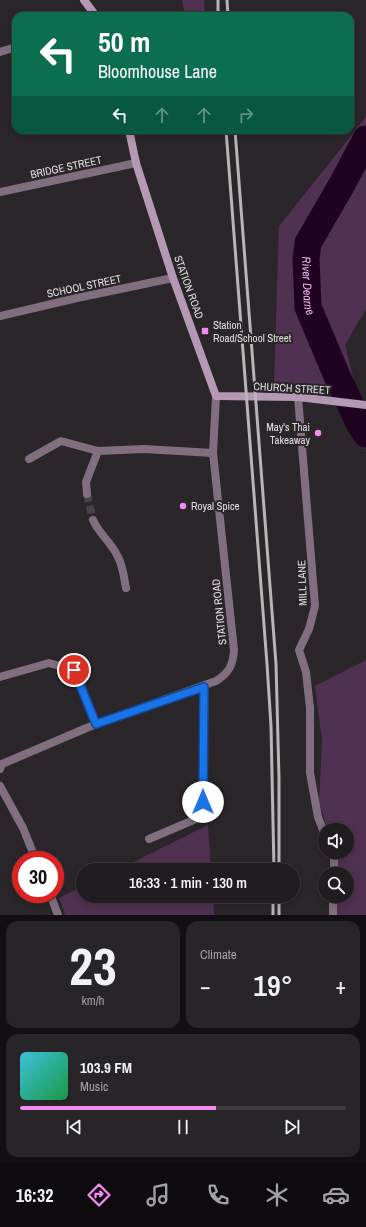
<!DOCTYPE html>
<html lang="en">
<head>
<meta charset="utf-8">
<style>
	body { margin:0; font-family:"Archivo Narrow",sans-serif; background:#282529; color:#f1f3f6; height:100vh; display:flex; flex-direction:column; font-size:15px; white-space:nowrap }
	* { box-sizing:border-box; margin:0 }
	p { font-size:13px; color:#a2a1a5 }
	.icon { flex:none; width:22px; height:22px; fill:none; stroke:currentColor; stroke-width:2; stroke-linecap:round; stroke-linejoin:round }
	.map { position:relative; height:915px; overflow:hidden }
	.panel { display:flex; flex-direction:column; gap:6px; padding:6px; background:#120f12; flex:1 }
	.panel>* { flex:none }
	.top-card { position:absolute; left:12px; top:12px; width:342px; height:122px; border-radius:12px; box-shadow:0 2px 10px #0003,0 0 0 1px #3d3a3e; background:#0b6e4f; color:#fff; overflow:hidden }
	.fabs { position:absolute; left:318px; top:823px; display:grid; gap:8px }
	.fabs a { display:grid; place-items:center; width:36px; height:36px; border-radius:50%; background:#201c20; box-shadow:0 2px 10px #0003,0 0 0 1px #3d3a3e; font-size:20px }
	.speed { position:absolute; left:12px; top:851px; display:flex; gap:8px; font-size:20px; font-weight:700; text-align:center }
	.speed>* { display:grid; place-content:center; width:52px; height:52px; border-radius:50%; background:#201c20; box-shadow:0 2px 10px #0003,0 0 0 1px #3d3a3e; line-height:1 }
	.speed .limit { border:6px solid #d22; background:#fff; color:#111 }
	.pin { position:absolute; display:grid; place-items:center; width:34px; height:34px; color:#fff; margin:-17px; border:2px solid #fff; border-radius:50%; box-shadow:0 1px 4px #0007 }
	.me { position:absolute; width:44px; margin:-22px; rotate:0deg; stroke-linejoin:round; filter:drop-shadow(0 0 3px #0008) }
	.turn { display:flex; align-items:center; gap:14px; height:84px; padding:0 20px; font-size:18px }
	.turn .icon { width:52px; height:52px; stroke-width:2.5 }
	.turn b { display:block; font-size:28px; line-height:34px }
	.lanes { display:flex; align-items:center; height:38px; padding:0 20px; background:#0003; justify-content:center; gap:20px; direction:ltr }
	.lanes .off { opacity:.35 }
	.big { font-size:30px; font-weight:600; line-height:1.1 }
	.panel .widget { flex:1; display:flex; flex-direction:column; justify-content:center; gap:6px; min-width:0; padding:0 14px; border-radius:12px; background:#282529 }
	.panel .dial { align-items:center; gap:0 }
	.dial b { font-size:52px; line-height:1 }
	.song { display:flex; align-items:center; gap:12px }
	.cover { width:48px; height:48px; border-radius:6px; background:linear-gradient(135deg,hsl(190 70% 55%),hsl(140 70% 35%)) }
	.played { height:4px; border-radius:2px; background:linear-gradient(90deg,#f28af2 60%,#3d3a3e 60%) }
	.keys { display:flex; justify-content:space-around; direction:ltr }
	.heat { display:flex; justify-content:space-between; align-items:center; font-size:22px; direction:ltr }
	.panel .tiles { flex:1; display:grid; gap:6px; grid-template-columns:1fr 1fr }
	.widget:last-child { grid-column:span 2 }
	.trip { position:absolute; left:76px; top:863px; width:224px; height:40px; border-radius:20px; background:#201c20; box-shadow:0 2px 10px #0003,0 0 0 1px #3d3a3e; font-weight:600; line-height:40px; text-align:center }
	.tabs { display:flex; height:64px; justify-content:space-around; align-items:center; background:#0d0b0d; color:#a2a1a5 }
	.tabs .icon { width:28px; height:28px }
	.tabs .active { color:#f28af2 }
	.tabs b { font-size:18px; color:#f1f3f6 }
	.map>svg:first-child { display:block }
</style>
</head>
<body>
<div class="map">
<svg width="366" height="915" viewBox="0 0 366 915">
	<rect width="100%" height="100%" fill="#2a262a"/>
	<!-- green -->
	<path fill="#513151" d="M182,0H204L205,16H185Z
		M366,117V309L345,345L357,393L274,382L279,226Z
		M366,660V915H333V896H347V874H334V852H347V830H328L319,803L322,740L315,686Z
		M208,825L211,870H117Z
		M83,886V896H213L214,915H65L59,898Z"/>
	<!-- water -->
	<path fill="#200221" stroke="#5a445a" d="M341,416L366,421V449L352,427Z"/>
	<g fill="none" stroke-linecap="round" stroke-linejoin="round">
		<!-- river -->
		<path stroke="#200221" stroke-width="27" id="s1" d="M366,139L341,186L308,243L306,259L308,307L337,376L359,423L366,434"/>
		<!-- street-tunnel -->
		<path stroke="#454145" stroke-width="8" stroke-dasharray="8 4" stroke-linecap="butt" d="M87,494L93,520"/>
		<!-- street -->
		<path stroke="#816f80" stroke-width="8" d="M0,52L16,47
			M0,192L136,163
			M0,316L77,298L173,278
			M298,397L315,606L309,629L299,650L306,672L310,708V773L318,817L325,835
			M29,459L61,441L98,451L144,449L213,453
			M87,494L86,482L98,451
			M93,520C99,534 112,543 118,557C123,566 124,578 126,588
			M0,677L49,663L74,670L96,724
			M0,769L2,764L96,724L216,681C229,673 233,665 234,650L213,453L216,396
			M0,786L23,828L36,860
			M149,839L203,816V687
			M334,874V852
			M50,894L58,915
			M333,915V896"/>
		<!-- secondary -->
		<path stroke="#b498b4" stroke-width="8" d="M84,0L96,16
			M129,130L136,163L173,278L216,396L298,397L366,405"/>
		<!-- rail -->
		<path stroke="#b8b5b7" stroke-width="3" d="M218,0V16
			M227,0L228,16
			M226,130L267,664L271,726L274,870
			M235,130L276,664L279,778V866
			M273,915V896
			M279,915V896"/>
	</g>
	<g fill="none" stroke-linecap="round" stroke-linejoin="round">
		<defs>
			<path id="route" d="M74,670L96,724L204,687L203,802"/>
		</defs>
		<!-- route casing -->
		<use href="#route" stroke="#114b97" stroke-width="10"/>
		<!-- route -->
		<use href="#route" stroke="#1a73e8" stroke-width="7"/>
	</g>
	<!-- markers -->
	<g fill="#f28af2" stroke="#2a262a" stroke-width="1.5">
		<rect x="201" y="327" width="8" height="8" rx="2"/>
		<circle cx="318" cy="433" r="4"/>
		<circle cx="183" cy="506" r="4"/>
	</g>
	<g text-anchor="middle" stroke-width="4" stroke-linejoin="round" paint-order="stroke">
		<!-- street labels -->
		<g font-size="11" fill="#e0dddf" stroke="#2a262a">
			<text transform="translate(66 167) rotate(-12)" y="4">BRIDGE STREET</text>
			<text transform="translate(84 286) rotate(-12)" y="4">SCHOOL STREET</text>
			<text transform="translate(189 287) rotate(70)" y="4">STATION ROAD</text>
			<text transform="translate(292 388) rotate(3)" y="4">CHURCH STREET</text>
			<text transform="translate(302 583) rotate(-92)" y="4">MILL LANE</text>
			<text transform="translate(219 612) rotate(-96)" y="4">STATION ROAD</text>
		</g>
		<!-- poi labels -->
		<g font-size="11" fill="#e0dddf" stroke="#2a262a" text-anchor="start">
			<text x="213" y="329">Station<tspan x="213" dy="13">Road/School Street</tspan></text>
			<text x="310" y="431" text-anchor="end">May's Thai<tspan x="310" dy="13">Takeaway</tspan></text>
			<text x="191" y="510">Royal Spice</text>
		</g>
		<!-- water labels -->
		<g font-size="12" font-style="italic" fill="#f2b5f1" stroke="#2a262a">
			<text dy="4" stroke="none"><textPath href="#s1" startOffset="162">River Dearne</textPath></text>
		</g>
	</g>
</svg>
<div class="fabs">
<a><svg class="icon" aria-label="sound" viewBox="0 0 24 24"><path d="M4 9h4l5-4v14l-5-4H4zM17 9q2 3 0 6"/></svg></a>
<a><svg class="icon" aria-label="search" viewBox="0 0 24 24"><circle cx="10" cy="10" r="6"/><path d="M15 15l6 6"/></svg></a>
</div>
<div class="speed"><div class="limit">30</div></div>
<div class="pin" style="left:74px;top:670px;background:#d93025"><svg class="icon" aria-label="arrive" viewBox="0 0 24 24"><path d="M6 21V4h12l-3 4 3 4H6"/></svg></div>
<svg class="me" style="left:203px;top:802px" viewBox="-20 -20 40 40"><circle r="19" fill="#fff"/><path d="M0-13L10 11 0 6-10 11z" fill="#1a73e8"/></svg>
<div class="trip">16:33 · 1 min · 130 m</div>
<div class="top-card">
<div class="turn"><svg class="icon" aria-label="left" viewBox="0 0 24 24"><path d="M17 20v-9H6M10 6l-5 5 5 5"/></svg><div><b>50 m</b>Bloomhouse Lane</div></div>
<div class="lanes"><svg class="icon" aria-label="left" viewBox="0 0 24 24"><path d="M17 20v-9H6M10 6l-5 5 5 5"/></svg><svg class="icon off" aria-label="ahead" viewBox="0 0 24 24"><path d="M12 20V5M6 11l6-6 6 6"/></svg><svg class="icon off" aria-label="ahead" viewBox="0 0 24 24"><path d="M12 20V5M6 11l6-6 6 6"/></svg><svg class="icon off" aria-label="right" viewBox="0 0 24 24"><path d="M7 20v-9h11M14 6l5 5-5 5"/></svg></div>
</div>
</div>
<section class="panel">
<div class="tiles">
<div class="widget dial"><b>23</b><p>km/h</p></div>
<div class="widget"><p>Climate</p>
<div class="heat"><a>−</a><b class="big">19°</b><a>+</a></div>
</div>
<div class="widget">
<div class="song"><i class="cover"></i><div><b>103.9 FM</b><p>Music</p></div></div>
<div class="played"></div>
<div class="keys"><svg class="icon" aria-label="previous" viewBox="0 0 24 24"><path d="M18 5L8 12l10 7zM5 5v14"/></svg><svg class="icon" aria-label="pause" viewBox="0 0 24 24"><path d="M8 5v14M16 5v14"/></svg><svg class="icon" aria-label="next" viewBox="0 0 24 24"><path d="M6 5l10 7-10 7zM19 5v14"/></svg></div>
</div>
</div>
</section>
<nav class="tabs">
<b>16:32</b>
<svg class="icon active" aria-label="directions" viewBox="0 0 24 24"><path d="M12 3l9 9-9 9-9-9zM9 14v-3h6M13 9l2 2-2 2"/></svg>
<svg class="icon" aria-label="music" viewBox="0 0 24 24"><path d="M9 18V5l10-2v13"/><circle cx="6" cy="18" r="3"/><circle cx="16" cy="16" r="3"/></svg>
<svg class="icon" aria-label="phone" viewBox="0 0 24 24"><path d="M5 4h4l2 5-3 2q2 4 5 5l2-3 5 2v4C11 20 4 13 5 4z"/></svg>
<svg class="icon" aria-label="climate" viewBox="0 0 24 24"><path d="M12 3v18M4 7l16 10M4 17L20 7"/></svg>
<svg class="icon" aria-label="car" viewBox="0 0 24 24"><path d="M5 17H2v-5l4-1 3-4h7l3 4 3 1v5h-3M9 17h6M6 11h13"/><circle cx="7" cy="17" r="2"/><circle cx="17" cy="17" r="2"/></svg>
</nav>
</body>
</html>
